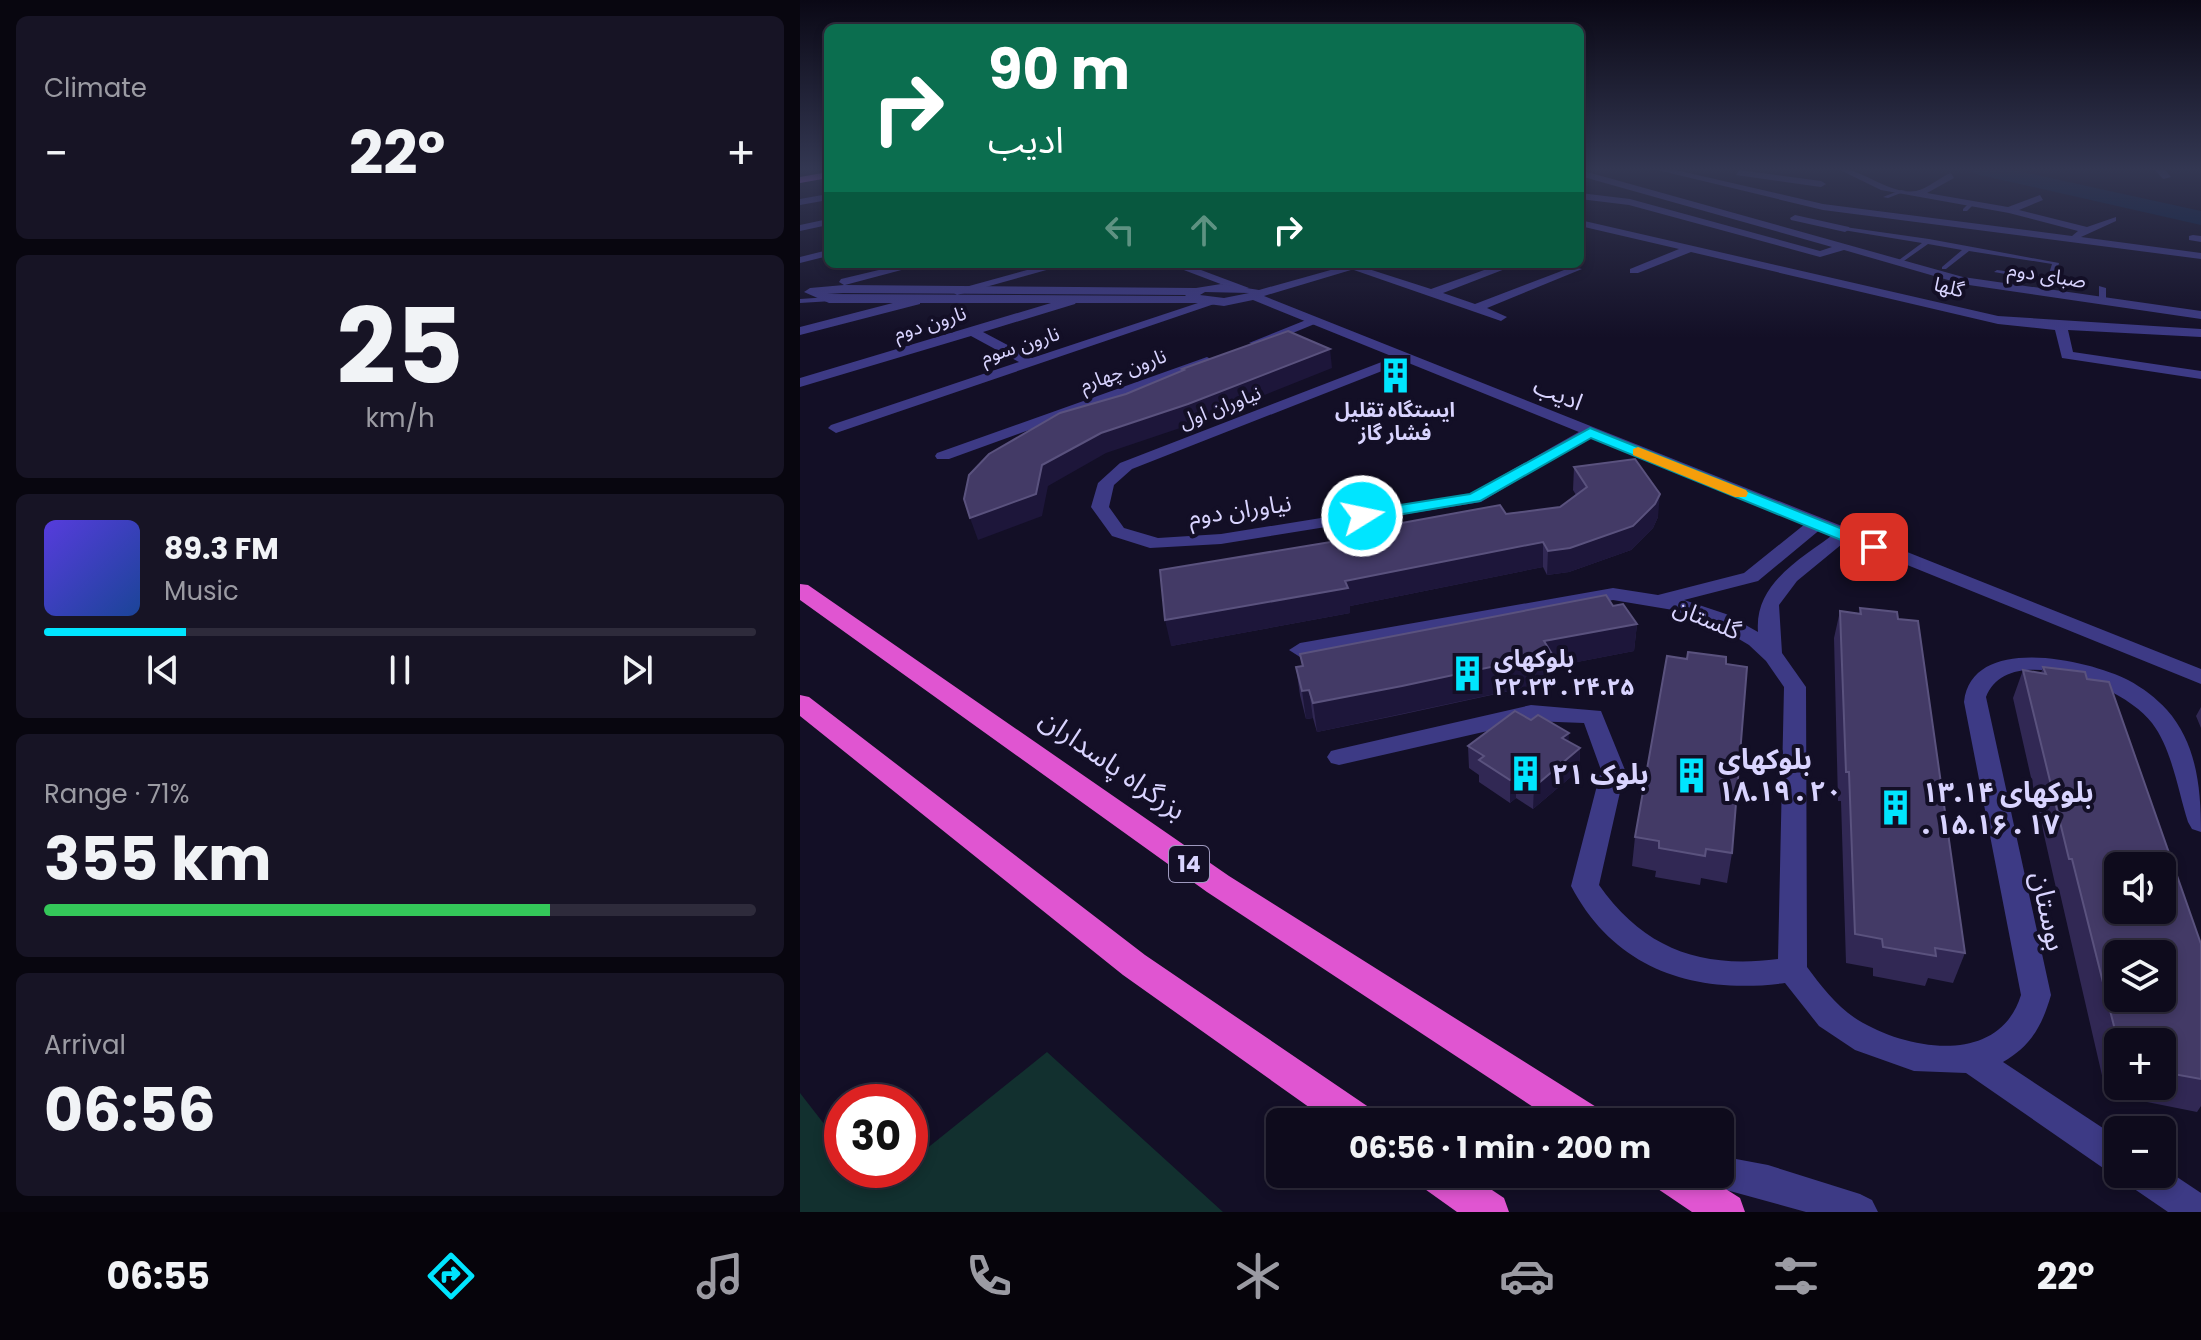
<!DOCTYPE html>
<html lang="en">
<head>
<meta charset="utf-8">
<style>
	body { margin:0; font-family:Poppins,"Noto Sans Arabic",sans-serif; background:#171425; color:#f1f3f6; height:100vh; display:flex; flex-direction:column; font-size:30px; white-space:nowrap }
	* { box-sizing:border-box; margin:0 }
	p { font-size:26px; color:#9b9ba3 }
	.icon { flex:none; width:44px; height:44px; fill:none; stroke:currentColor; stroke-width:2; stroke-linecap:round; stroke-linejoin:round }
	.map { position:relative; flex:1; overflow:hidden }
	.sheet { display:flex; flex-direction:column; gap:16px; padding:16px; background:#08060f; width:800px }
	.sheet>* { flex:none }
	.hud { position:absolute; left:24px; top:24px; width:760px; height:244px; border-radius:12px; box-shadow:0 4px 12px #0003,0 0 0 2px #2e2b3b; background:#0b6e4f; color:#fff; overflow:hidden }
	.tools { position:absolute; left:1304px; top:852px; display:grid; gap:16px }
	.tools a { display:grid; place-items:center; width:72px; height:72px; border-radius:12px; background:#0e0b1c; box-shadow:0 4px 12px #0003,0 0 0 2px #2e2b3b; font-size:40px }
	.speed { position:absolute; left:24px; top:1084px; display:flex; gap:16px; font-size:40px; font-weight:700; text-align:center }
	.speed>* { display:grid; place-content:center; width:104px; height:104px; border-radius:50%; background:#0e0b1c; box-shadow:0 4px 12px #0003,0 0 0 2px #2e2b3b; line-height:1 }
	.speed .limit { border:12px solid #d22; background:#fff; color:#111 }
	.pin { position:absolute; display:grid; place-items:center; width:68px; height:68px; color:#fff; margin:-34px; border-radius:16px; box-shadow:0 4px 12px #0006 }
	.me { position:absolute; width:88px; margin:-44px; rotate:80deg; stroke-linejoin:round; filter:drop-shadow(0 0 6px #0008) }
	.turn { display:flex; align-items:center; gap:28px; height:168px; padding:0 32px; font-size:36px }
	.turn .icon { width:104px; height:104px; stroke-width:2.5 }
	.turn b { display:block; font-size:56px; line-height:68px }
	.lanes { display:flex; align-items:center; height:76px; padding:0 32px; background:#0003; justify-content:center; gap:40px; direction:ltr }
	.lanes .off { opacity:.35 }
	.big { font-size:60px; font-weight:700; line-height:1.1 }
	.sheet .widget { flex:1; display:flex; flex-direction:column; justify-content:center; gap:12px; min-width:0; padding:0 28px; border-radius:12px; background:#171425 }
	.sheet .dial { align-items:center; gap:0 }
	.dial b { font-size:104px; line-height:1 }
	.song { display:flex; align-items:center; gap:24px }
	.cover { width:96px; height:96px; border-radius:12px; background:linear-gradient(135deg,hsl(250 70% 55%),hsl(220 70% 35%)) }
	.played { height:8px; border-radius:4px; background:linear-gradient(90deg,#00e5ff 20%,#2e2b3b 20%) }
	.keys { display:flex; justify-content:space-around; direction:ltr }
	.heat { display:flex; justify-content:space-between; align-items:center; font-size:44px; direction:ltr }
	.charge { height:12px; border-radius:6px; background:linear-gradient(90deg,#34c759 71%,#2e2b3b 0) }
	.trip { position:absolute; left:466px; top:1108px; width:468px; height:80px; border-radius:12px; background:#0e0b1c; box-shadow:0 4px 12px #0003,0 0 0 2px #2e2b3b; font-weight:700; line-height:80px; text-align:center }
	.tab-bar { display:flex; height:128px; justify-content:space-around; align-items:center; background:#06040b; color:#9b9ba3 }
	.tab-bar .icon { width:56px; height:56px }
	.tab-bar .selected { color:#00e5ff }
	.tab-bar b { font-size:36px; color:#f1f3f6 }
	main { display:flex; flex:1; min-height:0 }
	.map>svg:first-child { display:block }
</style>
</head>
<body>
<main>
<section class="sheet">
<div class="widget"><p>Climate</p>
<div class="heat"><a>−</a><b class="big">22°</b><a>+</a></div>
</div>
<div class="widget dial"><b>25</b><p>km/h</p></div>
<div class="widget">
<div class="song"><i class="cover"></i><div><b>89.3 FM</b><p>Music</p></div></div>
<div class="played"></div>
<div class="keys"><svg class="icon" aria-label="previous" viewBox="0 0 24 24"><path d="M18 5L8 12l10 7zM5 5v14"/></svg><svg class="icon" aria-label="pause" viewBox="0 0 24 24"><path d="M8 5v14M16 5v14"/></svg><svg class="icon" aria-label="next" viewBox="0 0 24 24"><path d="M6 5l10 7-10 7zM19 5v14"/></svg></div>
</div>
<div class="widget"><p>Range · 71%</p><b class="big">355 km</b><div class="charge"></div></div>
<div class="widget"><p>Arrival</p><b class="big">06:56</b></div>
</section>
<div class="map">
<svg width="1401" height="1212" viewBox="0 0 1401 1212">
	<rect width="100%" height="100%" fill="#130f26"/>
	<!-- green -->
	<path fill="#12302f" d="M247,1052L423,1212H0V1093L42,1147V1170H60L76,1190L100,1170H110V1162Z"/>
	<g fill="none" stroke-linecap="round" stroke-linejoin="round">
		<!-- river -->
		<path fill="#0a1f44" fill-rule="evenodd" d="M1166,168H1204L1401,211V225L1175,174Z"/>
		<!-- service -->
		<path fill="#3d3a85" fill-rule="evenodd" d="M1101,190L1106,191L1088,198L1083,197Z
			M1170,202L1175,203L1167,211H1163V209Z
			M1045,227L1129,239L1259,263L1255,280L1251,282L1194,272L1197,270L1248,277L1252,264L1169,251L1146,269H1142V267L1162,250L1128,244L1101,263L1098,261L1099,260L1122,243L1043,230L1042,229Z
			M1299,286L1306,288V304L1299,302Z
			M29,297L33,299L32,301L0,303V299Z"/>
		<!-- minor -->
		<path fill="#3d3a85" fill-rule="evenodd" d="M849,168H867L1023,204L1272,236L1278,231L1209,213L1081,190L1036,168C1063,168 1088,195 1116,191C1127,189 1140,177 1151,173L1154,178L1127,193L1208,207L1240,195L1243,200L1219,210L1287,227L1316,217V221L1281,237L1401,253V259L1023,210Z
			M1353,168H1363L1371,177L1363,179Z
			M780,170L1163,277L1401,311V319L1162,284L1044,250L1020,257L829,205L780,199V193L830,199L1020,251L1032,247L780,176Z
			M939,170L1021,181L1026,184L1021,187L936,175Z
			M28,194V200L0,205V199Z
			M995,215L1049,227L1050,229L1045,232L991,220L990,218Z
			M28,219V225L0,231V225Z
			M780,220L1198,316L1401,329V337L1268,330L1273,352L1401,371V379L1262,358L1255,330L1198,324L891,252L838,273H830V269L879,249L780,226Z
			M1393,235L1401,236V242L1389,240V236Z
			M28,250V256L0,263V257Z
			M249,264H268L157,295L151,291Z
			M368,264H385L449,288L439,291Z
			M553,264L631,289L701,264H718L643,293L675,304L772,267L782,269L687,308L707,317L701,321L551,269L549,267Z
			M116,297L120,298V304L0,335V327Z
			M271,297L277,301L275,304L183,332L232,358L413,298L423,301L36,433L28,428L31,425L219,362L171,336L0,387V378Z
			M511,318L522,321L461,346L449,343Z
			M605,353L612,357L610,360L332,469L314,485L309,507L324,528L358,538L421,534L670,494L784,429H796L798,432L681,502L421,544L350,548L312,536L291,507L298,483L320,463Z
			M407,357L414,361L412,364L149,459H137L135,456L137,453Z
			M1016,519L1025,524L1022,528L958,581L884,600L926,614L958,632C954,582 1003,558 1038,531H1050L1053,535L997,581L979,605L982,653L1006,687L1007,967C1021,986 1037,1007 1058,1020C1109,1051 1199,1066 1221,995L1164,702C1172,633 1288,660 1328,680C1343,688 1356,698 1367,710C1397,744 1401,789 1401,832L1392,829L1388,822C1378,791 1372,749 1352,723C1325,686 1208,639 1186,697L1251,995C1242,1026 1231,1046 1203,1062L1318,1138L1320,1174L1306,1170L1166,1073L1114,1071L1055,1050L1019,1026L985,983C895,995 815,970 771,886L801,770L784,723L731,721L539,765L531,763L527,757L531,751L539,749L731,705L801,711L825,770L799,885C844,949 901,969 978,959L984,687L966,661L949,645L912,623L873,610L813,600L500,657L489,650L500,643L813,588L858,595L944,573L1010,520Z
			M1362,1167L1401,1193V1212H1368L1330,1186L1325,1174H1362Z"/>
		<!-- tertiary -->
		<path fill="#3d3a85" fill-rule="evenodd" d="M104,264H124L45,285L396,288L421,284L459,290L552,264H571L464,296L1401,669V684L453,300L424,306L400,303H29L4,292L10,288L44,285L39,282L41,279ZM405,292L449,293L424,298L400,295ZM43,293L385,295L386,296L27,294Z
			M920,1156L968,1165L1060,1194L1072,1200L1078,1212H1006L908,1185L903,1174H920Z"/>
		<!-- primary -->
		<path fill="#c25bff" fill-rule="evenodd" d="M28,172V178L0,183V177Z"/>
		<!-- trunk -->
		<path fill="#e055d1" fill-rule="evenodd" d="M0,584L8,585L429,876L801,1110L806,1122H756L407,892L0,600Z
			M0,695L9,697L345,955L573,1110L578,1122H530L323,975L0,716Z
			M616,1174H668L704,1198L709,1212H657L622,1187Z
			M849,1174H902L940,1198L945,1212H892L855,1187Z"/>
	</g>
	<!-- wall -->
	<path fill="#312854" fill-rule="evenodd" d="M774,467L858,517L853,528L831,550L769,572L747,575L743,567L550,606V613L371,646L559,537L558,531L760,507L776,495L773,490Z
		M813,606L837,624L834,651L751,667V682L604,714L517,732L513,718L506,719L500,695L496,667L502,666L500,654Z
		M1060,608L1165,953L1153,983L1128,978L1125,986L1073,976V968L1046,963L1041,801H1038L1034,638L1040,611L1059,613Z
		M1243,667L1287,679L1401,944V1106L1397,1112L1337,1100L1335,1090L1304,1084L1259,889L1256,888L1213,698L1223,670L1241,673ZM1318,1042H1362V1086H1318Z
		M1401,707V728L1396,716Z
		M769,742L780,748L779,770L733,809L716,798L710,803L679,782V775L669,768L668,746Z
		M835,837L932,853L927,883L901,878L900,885L855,877L856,871L832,866Z"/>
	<!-- shaded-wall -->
	<path fill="#1d163a" d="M530,349L532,368L392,424L306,453L248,486L242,516L178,540L170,518L242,465L301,433Z
		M860,494L858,517L853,528L831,550L769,572L747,575L748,551Z
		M743,542V567L550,606V613L371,646L365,620L545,581Z
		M837,624L834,651L751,667V682L517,732L513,703L744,641Z
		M509,690L513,718L506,719L502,691Z
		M769,733L768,754L762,738Z
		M780,748L779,770L733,809L734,787Z
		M716,776V798L710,803V780Z"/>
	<!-- building -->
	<path fill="#433a66" stroke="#5a527e" stroke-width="2" fill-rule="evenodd" d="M488,331L530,349L388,404L301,433L242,465L236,494L170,518L164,499L169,475L189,454L260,413L326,394L384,370L382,369Z
		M835,459L860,494L855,504L833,526L770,548L748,551L743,542L545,581L548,588L365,620L360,570L561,537L558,531L700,505L706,514L760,507L787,487L774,467Z
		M806,595L813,606L823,604L837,624L744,641L752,654L602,686L513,703L509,690L502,691L496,667L503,666L500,654Z
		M1060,608L1097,612L1098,619L1118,621L1165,953L1135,948L1136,956L1083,947L1082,939L1055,934L1049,772H1046L1040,611L1061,614Z
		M888,652L926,657V664L947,667L932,853L906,849L905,856L859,848V841L835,837L867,656L887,659Z
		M1243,667L1285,672L1287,679L1309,682L1401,944V1079L1362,1072V1042H1318L1272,859H1269L1223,670L1246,674ZM1318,866H1362V910H1318ZM1318,954H1362V998H1318Z
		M715,711L731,720L738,715L769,733L762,738L780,748L734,787L716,776L710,780L679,760L684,756L668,746Z"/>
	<!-- sky -->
	<linearGradient id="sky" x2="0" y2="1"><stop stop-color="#0a0815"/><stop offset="0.5" stop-color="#333752"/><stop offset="1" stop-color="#333752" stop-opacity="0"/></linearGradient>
	<rect width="1401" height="338" fill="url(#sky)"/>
	<!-- route -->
	<path fill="#00e5ff" stroke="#0095a6" stroke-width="2" d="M790,428L1080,544L1082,547L1080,551H1068L791,438L680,501L562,521L554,516L562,511L670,494Z"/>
	<!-- slow -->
	<path fill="#f59e0b" d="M838,447L946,490L948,493L946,497H935L833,455V449Z"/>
	<!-- icons -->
	<defs>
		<symbol id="building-bare" viewBox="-9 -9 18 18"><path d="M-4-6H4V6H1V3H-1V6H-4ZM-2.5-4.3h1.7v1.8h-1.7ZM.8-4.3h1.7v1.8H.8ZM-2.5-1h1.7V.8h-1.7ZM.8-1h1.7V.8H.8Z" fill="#00e5ff" stroke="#130f26" stroke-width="2.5" paint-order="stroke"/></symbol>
	</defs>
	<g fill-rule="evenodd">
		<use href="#building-bare" x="570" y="350" width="51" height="51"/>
		<use href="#building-bare" x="642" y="648" width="51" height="51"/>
		<use href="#building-bare" x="700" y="748" width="51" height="51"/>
		<use href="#building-bare" x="866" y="750" width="51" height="51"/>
		<use href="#building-bare" x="1070" y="782" width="51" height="51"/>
	</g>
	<g text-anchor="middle" stroke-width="8" stroke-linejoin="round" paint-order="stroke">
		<!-- far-street labels -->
		<g font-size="20" fill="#d9d4ff" stroke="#130f26">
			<text transform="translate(1247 275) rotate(9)" y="7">صبای دوم</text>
			<text transform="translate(1149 287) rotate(14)" y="7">گلها</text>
			<text transform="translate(130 323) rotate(-17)" y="7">نارون دوم</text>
			<text transform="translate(220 345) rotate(-18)" y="7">نارون سوم</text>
			<text transform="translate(323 370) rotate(-20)" y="7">نارون چهارم</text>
			<text transform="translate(420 407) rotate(-21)" y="7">نیاوران اول</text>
		</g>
		<!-- far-poi labels -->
		<g font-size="20" font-weight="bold" fill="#d9d4ff" stroke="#130f26">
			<text x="595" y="417">ایستگاه تقلیل<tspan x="595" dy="23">فشار گاز</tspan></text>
		</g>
		<!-- shield labels -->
		<rect fill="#130f26" stroke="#9e99be" stroke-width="2" x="369" y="846" width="40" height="36" rx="6"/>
		<g font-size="22" font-weight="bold" fill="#d9d4ff">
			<text x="389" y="872">14</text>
		</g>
		<!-- street labels -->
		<g font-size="24" fill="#d9d4ff" stroke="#130f26">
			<text transform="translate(758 394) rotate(22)" y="8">ادیب</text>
			<text transform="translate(440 510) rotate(-8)" y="8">نیاوران دوم</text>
			<text transform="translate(907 619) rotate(23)" y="8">گلستان</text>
		</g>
		<!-- poi labels -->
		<g font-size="24" font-weight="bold" fill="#d9d4ff" stroke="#130f26" text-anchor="start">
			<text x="694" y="667">بلوکهای<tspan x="694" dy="28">۲۲.۲۳ . ۲۴.۲۵</tspan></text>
		</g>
		<!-- near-poi labels -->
		<g font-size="28" font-weight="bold" fill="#d9d4ff" stroke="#130f26" text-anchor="start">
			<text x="918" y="769">بلوکهای<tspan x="918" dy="32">۱۸.۱۹ . ۲۰</tspan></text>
			<text x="752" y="784">بلوک ۲۱</text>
			<text x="1122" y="802">بلوکهای ۱۳.۱۴<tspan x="1122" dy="32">. ۱۵.۱۶ . ۱۷</tspan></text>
		</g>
		<!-- near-street labels -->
		<g font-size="28" fill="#d9d4ff" stroke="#130f26">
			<text transform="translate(313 764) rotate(35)" y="10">بزرگراه پاسداران</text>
			<text transform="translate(1249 911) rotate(78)" y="10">بوستان</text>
		</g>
	</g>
</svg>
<div class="tools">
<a><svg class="icon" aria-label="sound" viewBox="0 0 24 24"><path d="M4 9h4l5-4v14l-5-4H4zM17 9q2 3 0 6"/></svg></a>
<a><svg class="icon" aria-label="layers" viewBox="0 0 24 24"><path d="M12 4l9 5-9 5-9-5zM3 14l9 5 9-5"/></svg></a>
<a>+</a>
<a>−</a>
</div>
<div class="speed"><div class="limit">30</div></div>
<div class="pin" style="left:1074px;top:547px;background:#d93025"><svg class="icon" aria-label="arrive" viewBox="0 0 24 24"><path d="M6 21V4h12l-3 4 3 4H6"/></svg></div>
<svg class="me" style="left:562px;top:516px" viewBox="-20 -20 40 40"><circle r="17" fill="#00e5ff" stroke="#fff" stroke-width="3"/><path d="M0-11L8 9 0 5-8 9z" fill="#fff"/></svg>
<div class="trip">06:56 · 1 min · 200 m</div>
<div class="hud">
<div class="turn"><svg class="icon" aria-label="right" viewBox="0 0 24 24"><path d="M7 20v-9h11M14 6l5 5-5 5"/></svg><div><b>90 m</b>ادیب</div></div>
<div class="lanes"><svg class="icon off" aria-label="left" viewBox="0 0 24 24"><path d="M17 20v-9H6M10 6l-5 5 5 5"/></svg><svg class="icon off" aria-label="ahead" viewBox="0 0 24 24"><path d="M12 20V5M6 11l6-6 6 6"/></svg><svg class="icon" aria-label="right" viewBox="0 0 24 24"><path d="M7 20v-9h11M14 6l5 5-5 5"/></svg></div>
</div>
</div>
</main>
<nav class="tab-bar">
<b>06:55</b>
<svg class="icon selected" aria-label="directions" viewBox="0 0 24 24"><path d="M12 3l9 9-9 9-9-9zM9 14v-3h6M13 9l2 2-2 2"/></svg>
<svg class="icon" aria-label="music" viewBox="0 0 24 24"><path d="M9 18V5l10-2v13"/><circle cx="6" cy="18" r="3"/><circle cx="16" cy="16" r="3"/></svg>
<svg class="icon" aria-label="phone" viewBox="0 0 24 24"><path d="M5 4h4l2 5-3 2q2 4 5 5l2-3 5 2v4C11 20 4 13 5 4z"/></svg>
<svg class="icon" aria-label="climate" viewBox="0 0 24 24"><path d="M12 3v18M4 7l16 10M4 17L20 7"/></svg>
<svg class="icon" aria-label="car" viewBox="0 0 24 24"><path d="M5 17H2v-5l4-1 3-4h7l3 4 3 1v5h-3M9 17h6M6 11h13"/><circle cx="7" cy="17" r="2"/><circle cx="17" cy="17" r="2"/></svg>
<svg class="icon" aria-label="filters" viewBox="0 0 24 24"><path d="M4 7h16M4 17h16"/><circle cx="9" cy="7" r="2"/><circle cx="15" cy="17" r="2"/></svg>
<b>22°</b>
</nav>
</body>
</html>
